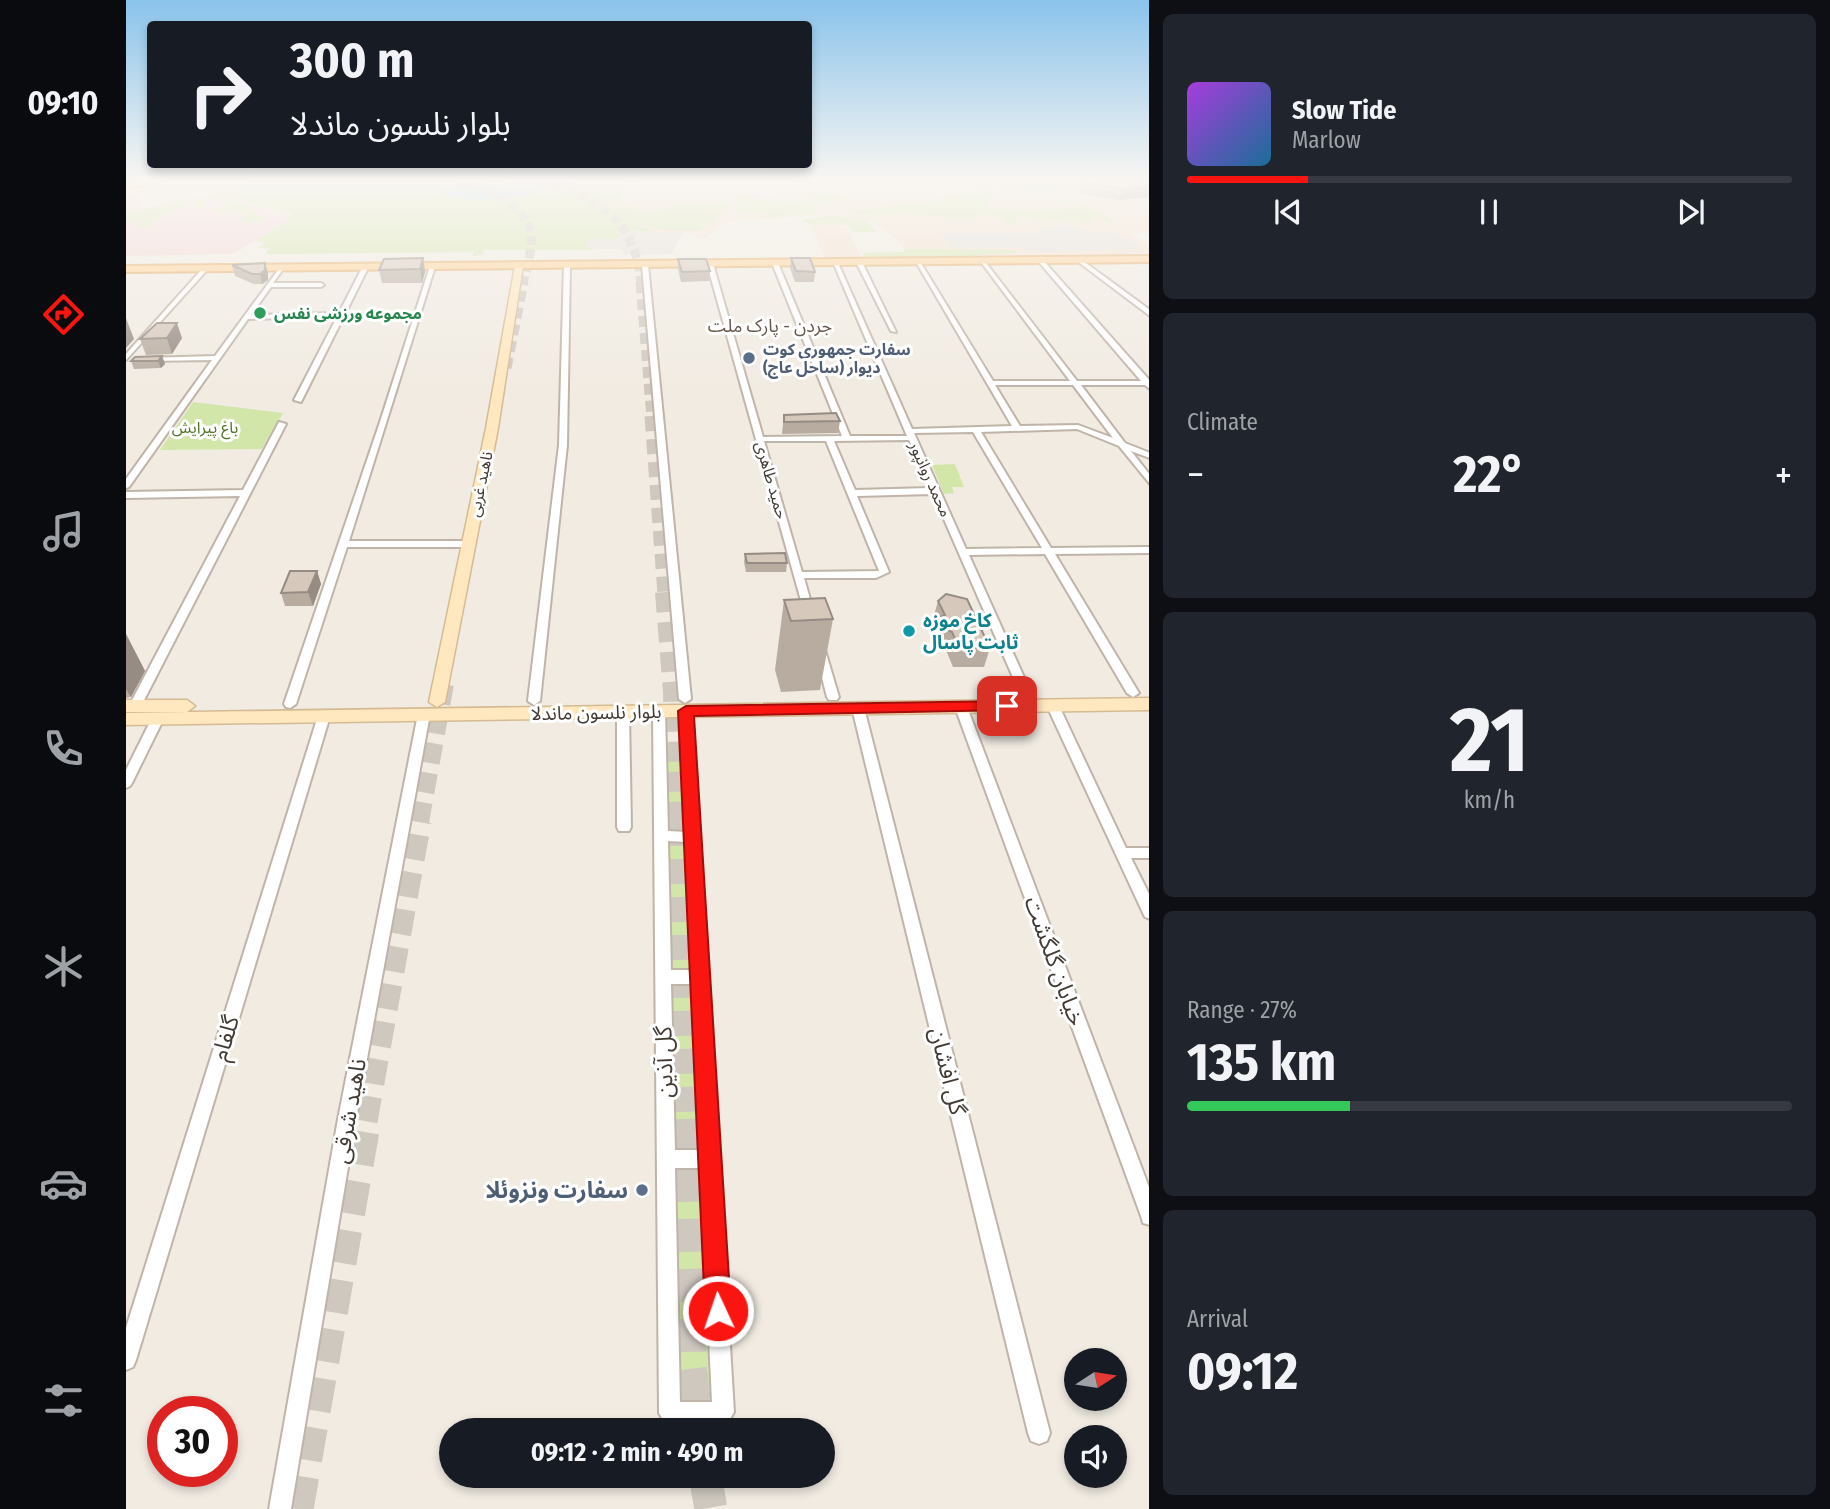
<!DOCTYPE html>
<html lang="en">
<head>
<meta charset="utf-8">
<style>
	body { margin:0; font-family:"Fira Sans Condensed","Noto Sans Arabic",sans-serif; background:#20242c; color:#f1f3f6; height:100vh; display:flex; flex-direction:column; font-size:26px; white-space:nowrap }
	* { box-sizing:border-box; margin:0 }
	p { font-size:23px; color:#9ea1a6 }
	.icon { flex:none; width:38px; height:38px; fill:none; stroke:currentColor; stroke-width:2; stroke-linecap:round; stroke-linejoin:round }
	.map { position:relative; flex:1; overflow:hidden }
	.panel { display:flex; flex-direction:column; gap:14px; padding:14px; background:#0d0f14; width:681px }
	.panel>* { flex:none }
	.hud { position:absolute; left:21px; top:21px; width:665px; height:147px; border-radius:7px; box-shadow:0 4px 10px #0003; background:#171b24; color:#f1f3f6; overflow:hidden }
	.needle { width:46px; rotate:78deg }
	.controls { position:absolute; left:938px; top:1348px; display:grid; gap:14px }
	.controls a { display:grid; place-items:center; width:63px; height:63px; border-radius:50%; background:#171b24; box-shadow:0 4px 10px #0003; font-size:35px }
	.speed { position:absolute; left:21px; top:1396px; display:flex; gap:14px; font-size:35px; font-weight:700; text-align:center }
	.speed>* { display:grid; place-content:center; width:91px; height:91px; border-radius:50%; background:#171b24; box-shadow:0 4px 10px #0003; line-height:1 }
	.speed .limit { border:10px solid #d22; background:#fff; color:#111 }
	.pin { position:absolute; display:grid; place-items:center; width:60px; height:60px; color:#fff; margin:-30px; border-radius:14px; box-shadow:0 4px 10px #0006 }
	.me { position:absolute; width:77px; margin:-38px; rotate:357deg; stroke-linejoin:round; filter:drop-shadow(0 0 5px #0008) }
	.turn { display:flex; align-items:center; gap:24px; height:147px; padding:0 28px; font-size:32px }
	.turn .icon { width:91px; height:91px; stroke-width:2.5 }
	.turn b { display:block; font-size:49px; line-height:60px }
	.big { font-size:52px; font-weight:700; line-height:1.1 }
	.panel .card { flex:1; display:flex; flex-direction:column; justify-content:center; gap:10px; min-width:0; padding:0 24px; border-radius:10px; background:#20242c }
	.panel .dial { align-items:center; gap:0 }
	.dial b { font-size:91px; line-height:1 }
	.song { display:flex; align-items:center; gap:21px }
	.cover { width:84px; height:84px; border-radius:10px; background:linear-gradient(135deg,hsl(280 70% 55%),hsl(200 70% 35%)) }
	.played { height:7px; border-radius:4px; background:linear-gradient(90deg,#fa1511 20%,#363941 20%) }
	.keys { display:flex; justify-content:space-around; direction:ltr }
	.heat { display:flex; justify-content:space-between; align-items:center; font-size:38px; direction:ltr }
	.charge { height:10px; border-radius:5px; background:linear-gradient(90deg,#34c759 27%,#363941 0) }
	.trip { position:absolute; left:313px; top:1418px; width:396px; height:70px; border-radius:35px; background:#171b24; box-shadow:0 4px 10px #0003; font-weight:700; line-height:70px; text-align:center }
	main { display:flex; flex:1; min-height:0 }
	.menu { display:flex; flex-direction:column; width:126px; justify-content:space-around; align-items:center; background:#090b0e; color:#9ea1a6 }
	.menu .icon { width:49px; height:49px }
	.menu .selected { color:#fa1511 }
	.menu b { font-size:32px; color:#f1f3f6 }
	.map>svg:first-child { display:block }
</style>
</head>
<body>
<main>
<nav class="menu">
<b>09:10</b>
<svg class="icon selected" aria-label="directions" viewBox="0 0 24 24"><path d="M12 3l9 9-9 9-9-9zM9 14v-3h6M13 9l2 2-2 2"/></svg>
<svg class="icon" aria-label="music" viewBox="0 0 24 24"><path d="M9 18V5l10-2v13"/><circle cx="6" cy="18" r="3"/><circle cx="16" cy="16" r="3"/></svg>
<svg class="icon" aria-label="phone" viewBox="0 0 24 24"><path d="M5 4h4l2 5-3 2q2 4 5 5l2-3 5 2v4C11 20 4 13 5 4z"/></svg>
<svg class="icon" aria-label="climate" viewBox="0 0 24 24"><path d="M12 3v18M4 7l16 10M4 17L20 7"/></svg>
<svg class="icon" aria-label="car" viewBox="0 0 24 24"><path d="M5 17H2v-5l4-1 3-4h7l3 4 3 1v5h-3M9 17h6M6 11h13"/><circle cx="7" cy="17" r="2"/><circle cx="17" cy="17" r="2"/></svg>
<svg class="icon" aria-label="filters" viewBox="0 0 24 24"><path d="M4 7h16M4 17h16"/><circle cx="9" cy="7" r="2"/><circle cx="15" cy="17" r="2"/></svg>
</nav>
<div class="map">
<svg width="1024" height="1509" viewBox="0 0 1024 1509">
	<rect width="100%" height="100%" fill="#f1ebe2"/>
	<!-- commercial -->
	<path fill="#f4decd" d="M456,180H1023V236L1020,233H1004L1023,247V253L787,257L767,236L747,223L712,214L599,222L579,238L568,236L569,233L527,232L479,211Z
		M685,226H719L736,257H699Z"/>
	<!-- medical -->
	<path fill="#f3d5d5" d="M0,191L15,194L12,205L18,208L89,194L163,215L156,224L107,254L0,256Z"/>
	<!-- green -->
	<path fill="#d3e6aa" d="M123,180H455L462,189L467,191L466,195L468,198L469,192L482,183L478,181L462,187L459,182L520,180L512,186L494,187L496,204L524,213L553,204L599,202L602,208L573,231L538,230L509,223L527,232L494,231V239H469L459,244L462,249L473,250H357L356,255L347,256L348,250L346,252L140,254L143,248H131L139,243L129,241L156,225L166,214L84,192Z
		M923,180H943L941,186L950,193C940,194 850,186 844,182L898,184Z
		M846,191L870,192L859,208L916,211L917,209L951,208L950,204L929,201L930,198C955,202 972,209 991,225L970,217L965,219L971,221L960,223L889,216L893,225L881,226L879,220L862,214L840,219L779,214L731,215L722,212L802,201Z
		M690,192L714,195L719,199L690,204L694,210L689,211V214L642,217H637L636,213L612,211L607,195L670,202L689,199L675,195Z
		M93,197L121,205L138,220L116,223L118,214L113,211L88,212L99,199L83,200L74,209H64L70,204L65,201Z
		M58,202L63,205C46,207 33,215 21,229H9L17,220L0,221V212Z
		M710,215L742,222L750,232H727L721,225H686L675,220Z
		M778,249L887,250L892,253L856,254L848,257L739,258L736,253L778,252Z
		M67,402L157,413L136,449L34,450Z
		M829,464L838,487H826L828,493L818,494L806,465Z
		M540,742H558L586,1389H554Z"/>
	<!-- parking -->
	<path fill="#e2dedb" d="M951,226L962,232H981L1000,236L1014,246L1009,249L909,252L893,247L885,240L891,247L827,248L814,234L912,233L908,228Z
		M493,231L527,232H558L545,254L499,255L495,249H462L458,243L469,239H493Z"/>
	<!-- water -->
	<path fill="#9dd9f0" d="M338,180L369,185L406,180H464C414,188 360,212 309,191Z"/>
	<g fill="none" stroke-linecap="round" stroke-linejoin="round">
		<!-- trunk-tunnel-far5 -->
		<path stroke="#cec8bf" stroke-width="9" stroke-dasharray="9 4.5" stroke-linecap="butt" d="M335,180C359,189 402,204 405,235C407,250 400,269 397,284
			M414,180C471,197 510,219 515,284"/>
		<!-- trunk-tunnel-far4 -->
		<path stroke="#cec8bf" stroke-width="11" stroke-dasharray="11 6" stroke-linecap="butt" d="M515,282L526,418
			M380,368L397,282"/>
		<!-- trunk-tunnel-far3 -->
		<path stroke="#cec8bf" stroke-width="15" stroke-dasharray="15 8" stroke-linecap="butt" d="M526,416L539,594"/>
		<!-- trunk-tunnel-far2 -->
		<path stroke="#cec8bf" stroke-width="20" stroke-dasharray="20 10" stroke-linecap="butt" d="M539,592L547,692L550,822
			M293,822L319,678"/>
		<!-- trunk-tunnel-far1 -->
		<path stroke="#cec8bf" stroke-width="25" stroke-dasharray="25 13" stroke-linecap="butt" d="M550,821L558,1121
			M239,1121L293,821"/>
		<!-- trunk-tunnel -->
		<path stroke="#cec8bf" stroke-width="33" stroke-dasharray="33 17" stroke-linecap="butt" d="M558,1119L564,1367L572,1430
			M579,1475L585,1509
			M171,1509L239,1119"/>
		<defs>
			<path id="minor" d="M953,258L1024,310V316L951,261Z
				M912,259H916L1024,381V389L1019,385H955L999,443L1024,453V458L1005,451L1024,475V484L993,446L951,429L855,432L925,548L1024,547V553L929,554L1013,693L1007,697L1001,693L919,554L843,555L906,695L900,699L896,698L807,494L731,496L763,572L750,578H678L688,613L683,616L679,615L581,264L584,262L587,264L637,437L716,436L646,263L649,261L652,263L724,436H781L707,262L712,263L786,429L886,426L790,262L793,260L867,381H944L855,262L857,259L951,381H1015L912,261ZM869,385H947L987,438L952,425L894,426ZM847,432L916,548L840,549L788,433ZM783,440L804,488L729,490L708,441ZM638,441H700L753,571L676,572Z
				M733,260L736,262L770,332L765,331L730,262Z
				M441,263L444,265L441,445L414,701L408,705L402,701L433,445L438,265Z
				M519,263L522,265L565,699L559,703L553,699L516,265Z
				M155,266L158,268L147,283H195L198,285L195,287H145L125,315L213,313L236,268L239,266L242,268L175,402L168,400L211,317L122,319L3,487L0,488V479L86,360L21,361L19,360V358L89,356Z
				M304,266L309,267L223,541H342L347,544L342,547H221L170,704L164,708L160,707L158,704L254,422Z
				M77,268L82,269L0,360V354Z
				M153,422L160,424L15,706L9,710L5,709L3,706L114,496L0,498V492L117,490Z
				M694,647L699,650L713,697L711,700H703L701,697L689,650Z
				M927,702L933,706L1000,848H1024V858H1005L1024,896V919L1019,917L1017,913L921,706Z
				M835,703L841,707L1024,1190V1225L1017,1223L1015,1216L829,707Z
				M732,704L738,708L924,1433L921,1441L913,1444L905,1441L902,1433L726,708Z
				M533,707L539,711L542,831L560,832L554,711L560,707L566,711L608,1412L604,1419L597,1423L544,1424L537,1420L533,1413L527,711ZM542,841L560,842L566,970H545ZM545,984H567L574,1150H549ZM549,1168H575L586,1402H554Z
				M497,708L503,712L505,827L503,831H493L491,827V712Z
				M298,710L304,714L230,1119L165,1509H143L212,1119L292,714Z
				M198,712L204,716L10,1360L7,1367L0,1370V1328L192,716Z
				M32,714L38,718L6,783L4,786L0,788V770L26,718Z"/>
			<path id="secondary" d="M393,264L397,266L372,428L319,702L311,707L303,702L360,428L389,266Z
				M1024,698V710L0,725V713Z
				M0,700H61L69,706L61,712H0Z"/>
			<path id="primary" d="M1024,256V262L0,272V266Z"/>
			<path id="trunk" d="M28,180H42L0,189V185Z"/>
		</defs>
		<!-- minor casing -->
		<use href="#minor" stroke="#c0b4a8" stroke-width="4"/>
		<!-- secondary casing -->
		<use href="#secondary" stroke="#d5bb94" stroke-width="3"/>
		<!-- primary casing -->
		<use href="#primary" stroke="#e3aa5f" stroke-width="4"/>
		<!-- trunk casing -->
		<use href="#trunk" stroke="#dd8731" stroke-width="3"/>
		<!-- minor -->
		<use href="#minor" fill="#fff" fill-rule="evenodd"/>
		<!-- secondary -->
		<use href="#secondary" fill="#ffe7bf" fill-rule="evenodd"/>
		<!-- primary -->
		<use href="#primary" fill="#fed08f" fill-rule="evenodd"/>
		<!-- trunk -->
		<use href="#trunk" fill="#fec278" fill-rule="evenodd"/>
	</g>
	<!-- wall -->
	<path fill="#b8aca1" d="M954,180H1023V197L993,200L954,194L956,188L952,186Z
		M297,258L299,272L296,283H256L253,270Z
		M665,258L689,272L688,282H669L664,268Z
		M552,259L584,271L583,281L555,282L552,269Z
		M139,263L142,273V280L136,284H128L109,276L106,265Z
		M56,338L46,354L20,355L14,339Z
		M36,356L39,364L35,368L8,369L5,361Z
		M658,415L714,421L712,433L656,434Z
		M619,554L661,563L660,572H620L618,562Z
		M191,571L195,584L187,606H159L155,593Z
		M658,600L707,619L694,690L655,692L649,670Z
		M812,601L864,648L858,667H827L820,650L808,646L805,637L809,623L807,619Z
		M0,634L19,671L5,697L0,698Z"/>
	<!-- shaded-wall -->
	<path fill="#968c83" d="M1023,186V197L993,200L997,189Z
		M297,258L299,272L296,283L294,269Z
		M139,263L142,273V280L136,284L134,274Z
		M0,318L8,339L0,348Z
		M51,323L56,338L46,354L41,338Z
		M36,356L39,364L35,368L32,361Z
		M191,571L195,584L187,606L182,592Z
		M0,634L19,671L5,697L0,689Z"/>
	<!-- building -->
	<path fill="#d6c8bb" stroke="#968c83" stroke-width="2" d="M958,180H1023V186L997,189L958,182Z
		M297,258L294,269L253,270L258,259Z
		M665,258H684L689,272L670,271Z
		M552,259H580L584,271L556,272Z
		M139,263V270L134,274H126L106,265Z
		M31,323H51L41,338L14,339Z
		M36,356L32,361H5L9,357Z
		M710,413L714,421L658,422V415Z
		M659,553L661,563H621L619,554Z
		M164,571H191L182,592L155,593Z
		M820,594L841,599L864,648H833L826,632L813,627L810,619L819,615L812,601Z
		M699,598L707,619L665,621L658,600Z"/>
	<!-- sky -->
	<linearGradient id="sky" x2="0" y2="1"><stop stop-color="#8ac3eb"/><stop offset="0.46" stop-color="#f9f6f2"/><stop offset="1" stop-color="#f9f6f2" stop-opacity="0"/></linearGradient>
	<rect width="1024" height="391" fill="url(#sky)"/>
	<!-- route -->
	<path fill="#fa1511" stroke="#a20e0b" stroke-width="2" d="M881,701L886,703L889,706L886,710L568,716L605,1311L601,1320L592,1324L583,1320L579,1311L552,711L560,706Z"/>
	<!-- markers -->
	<circle fill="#2e9e5b" stroke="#fff" stroke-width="2.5" cx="134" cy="313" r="7"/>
	<g fill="#5c6f8a" stroke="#fff" stroke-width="2.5">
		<circle cx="623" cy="358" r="7"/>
		<circle cx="516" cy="1190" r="7"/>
	</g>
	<circle fill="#0f9aa8" stroke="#fff" stroke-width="2.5" cx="783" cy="631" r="7"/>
	<g text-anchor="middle" stroke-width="6" stroke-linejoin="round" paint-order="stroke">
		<!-- far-leisure labels -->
		<g font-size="16" font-weight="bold" fill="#27864d" stroke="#fff" text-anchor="start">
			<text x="148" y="319">مجموعه ورزشی نفس</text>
		</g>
		<!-- far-service labels -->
		<g font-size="16" font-weight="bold" fill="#4e5e75" stroke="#fff" text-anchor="start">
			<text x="637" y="355">سفارت جمهوری کوت<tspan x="637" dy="18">دیوار (ساحل عاج)</tspan></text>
		</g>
		<!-- far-park labels -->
		<g font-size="16" fill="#4e7427" stroke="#fff">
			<text x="79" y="433">باغ پیرایش</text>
		</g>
		<!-- far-street labels -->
		<g font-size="16" fill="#433b33" stroke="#fff">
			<text transform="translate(805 479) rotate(66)" y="6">محمد روانپور</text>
			<text transform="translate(646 480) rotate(74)" y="6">حمید طاهری</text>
			<text transform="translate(354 484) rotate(-78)" y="6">ناهید غربی</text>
		</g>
		<!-- far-neighbourhood labels -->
		<g font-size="18" fill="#66574a" stroke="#fff">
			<text x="644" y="332">جردن - پارک ملت</text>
		</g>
		<!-- culture labels -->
		<g font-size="19" font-weight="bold" fill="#0d838f" stroke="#fff" text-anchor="start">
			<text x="797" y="627">کاخ موزه<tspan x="797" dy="22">ثابت پاسال</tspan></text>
		</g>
		<!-- street labels -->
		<g font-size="19" fill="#433b33" stroke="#fff">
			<text transform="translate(470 712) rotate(-1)" y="7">بلوار نلسون ماندلا</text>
		</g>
		<!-- near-street labels -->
		<g font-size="23" fill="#433b33" stroke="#fff">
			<text transform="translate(929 961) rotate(70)" y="8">خیابان گلگشت</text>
			<text transform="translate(99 1038) rotate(-73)" y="8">گلفام</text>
			<text transform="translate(538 1062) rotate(-91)" y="8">گل آذین</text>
			<text transform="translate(822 1071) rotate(76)" y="8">گل‌ افشان</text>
			<text transform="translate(223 1111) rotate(-80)" y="8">ناهید شرقی</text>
		</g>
		<!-- near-service labels -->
		<g font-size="23" font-weight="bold" fill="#4e5e75" stroke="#fff" text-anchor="end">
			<text x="502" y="1198">سفارت ونزوئلا</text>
		</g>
	</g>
</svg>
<div class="controls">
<a><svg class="needle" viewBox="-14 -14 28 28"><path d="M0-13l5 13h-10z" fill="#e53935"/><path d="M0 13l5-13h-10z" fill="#9ea1a6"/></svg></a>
<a><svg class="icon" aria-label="sound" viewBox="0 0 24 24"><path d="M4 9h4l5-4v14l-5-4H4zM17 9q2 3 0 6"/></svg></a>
</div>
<div class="speed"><div class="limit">30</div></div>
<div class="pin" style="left:881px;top:706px;background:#d93025"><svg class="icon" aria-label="arrive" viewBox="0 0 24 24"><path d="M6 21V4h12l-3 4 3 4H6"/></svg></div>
<svg class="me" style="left:592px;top:1311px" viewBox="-20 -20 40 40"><circle r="17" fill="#fa1511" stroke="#fff" stroke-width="3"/><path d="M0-11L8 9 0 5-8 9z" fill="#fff"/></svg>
<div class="trip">09:12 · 2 min · 490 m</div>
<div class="hud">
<div class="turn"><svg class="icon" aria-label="right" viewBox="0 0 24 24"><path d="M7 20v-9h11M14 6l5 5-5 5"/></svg><div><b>300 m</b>بلوار نلسون ماندلا</div></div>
</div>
</div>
<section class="panel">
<div class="card">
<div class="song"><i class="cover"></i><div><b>Slow Tide</b><p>Marlow</p></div></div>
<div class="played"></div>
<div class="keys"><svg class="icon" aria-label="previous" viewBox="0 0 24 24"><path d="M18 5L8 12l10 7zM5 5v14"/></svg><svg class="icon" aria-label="pause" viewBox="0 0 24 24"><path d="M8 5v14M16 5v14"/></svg><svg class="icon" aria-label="next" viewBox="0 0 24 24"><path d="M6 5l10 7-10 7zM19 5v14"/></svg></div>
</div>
<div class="card"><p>Climate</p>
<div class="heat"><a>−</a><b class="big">22°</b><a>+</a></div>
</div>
<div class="card dial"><b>21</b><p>km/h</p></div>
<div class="card"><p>Range · 27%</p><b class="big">135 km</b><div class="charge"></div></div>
<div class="card"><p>Arrival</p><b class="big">09:12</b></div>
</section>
</main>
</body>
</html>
